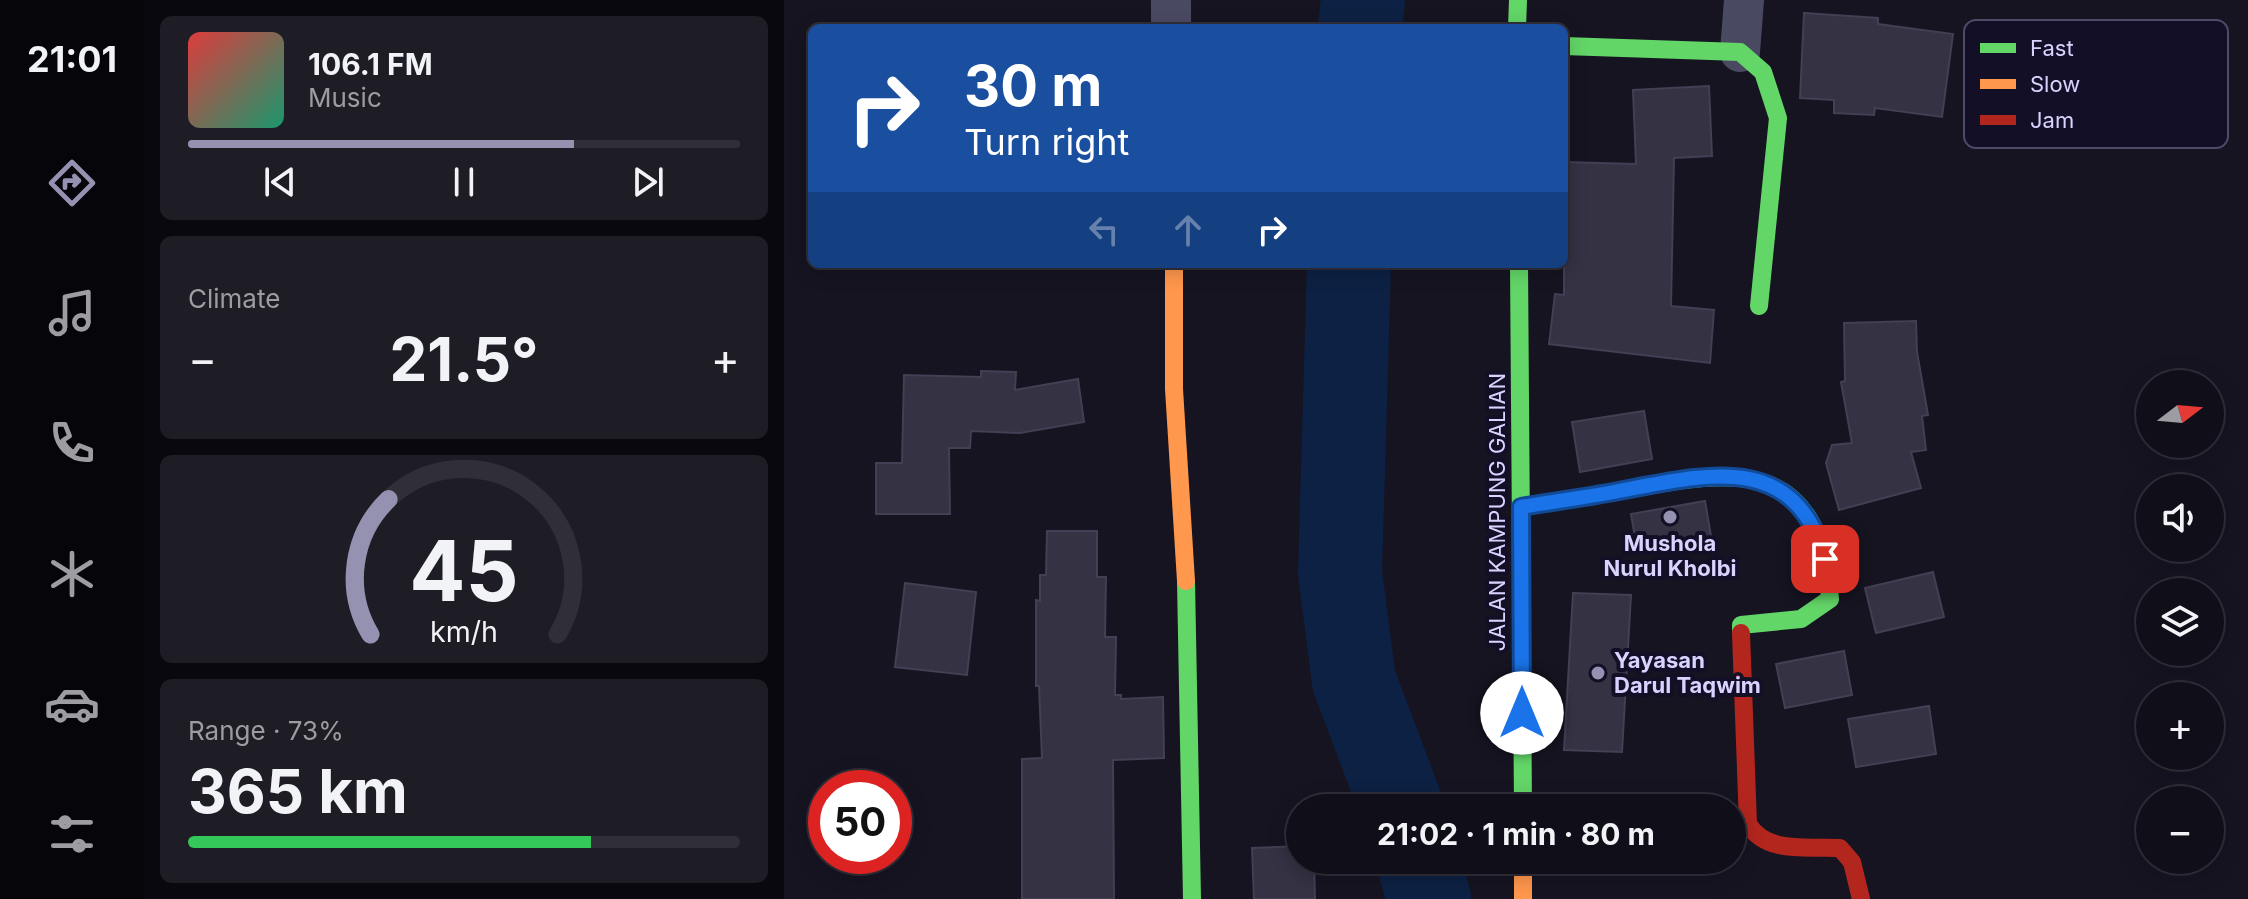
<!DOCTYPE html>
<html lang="en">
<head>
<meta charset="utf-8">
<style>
	body { margin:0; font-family:Inter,sans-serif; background:#1e1d26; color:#f1f3f6; height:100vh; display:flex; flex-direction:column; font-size:30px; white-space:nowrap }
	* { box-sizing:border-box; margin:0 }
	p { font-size:26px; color:#9c9ca2 }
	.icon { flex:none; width:44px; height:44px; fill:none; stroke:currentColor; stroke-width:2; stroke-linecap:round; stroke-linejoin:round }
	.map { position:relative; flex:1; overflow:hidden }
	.panel { display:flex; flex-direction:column; gap:16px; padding:16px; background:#09080e; width:640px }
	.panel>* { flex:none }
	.guide { position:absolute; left:24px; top:24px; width:760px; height:244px; border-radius:12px; box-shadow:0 4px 20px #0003,0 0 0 2px #302f38; background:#1a4fa0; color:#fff; overflow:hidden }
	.needle { width:52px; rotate:74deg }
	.controls { position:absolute; left:1352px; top:370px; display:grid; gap:16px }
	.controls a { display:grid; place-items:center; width:88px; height:88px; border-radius:50%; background:#100f19; box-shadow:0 4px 20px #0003,0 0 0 2px #302f38; font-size:40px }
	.speed { position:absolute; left:24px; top:770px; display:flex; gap:16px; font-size:40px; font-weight:700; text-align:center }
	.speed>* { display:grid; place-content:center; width:104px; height:104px; border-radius:50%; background:#100f19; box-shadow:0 4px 20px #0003,0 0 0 2px #302f38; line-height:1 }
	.speed .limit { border:12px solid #d22; background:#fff; color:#111 }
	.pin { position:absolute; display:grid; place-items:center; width:68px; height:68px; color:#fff; margin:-34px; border-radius:16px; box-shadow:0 4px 12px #0006 }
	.me { position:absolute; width:88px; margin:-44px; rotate:0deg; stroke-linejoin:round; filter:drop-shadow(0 0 6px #0008) }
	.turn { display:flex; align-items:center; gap:28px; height:168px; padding:0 24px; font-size:36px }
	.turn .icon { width:104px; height:104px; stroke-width:2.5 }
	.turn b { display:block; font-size:56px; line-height:68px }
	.lanes { display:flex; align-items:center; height:76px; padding:0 24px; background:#0003; justify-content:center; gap:40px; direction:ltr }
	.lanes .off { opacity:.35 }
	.big { font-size:60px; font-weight:700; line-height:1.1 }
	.panel .card { flex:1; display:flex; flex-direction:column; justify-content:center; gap:12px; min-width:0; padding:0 28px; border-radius:12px; background:#1e1d26 }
	.panel .dial { align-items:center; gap:0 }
	.dial svg { height:208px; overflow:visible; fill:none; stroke:#302f38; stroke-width:7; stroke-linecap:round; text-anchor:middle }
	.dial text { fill:#f1f3f6; stroke:none }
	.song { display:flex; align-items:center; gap:24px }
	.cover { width:96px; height:96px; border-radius:12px; background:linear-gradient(135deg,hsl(0 70% 55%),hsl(160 70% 35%)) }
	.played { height:8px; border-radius:4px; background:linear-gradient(90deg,#9591b1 70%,#302f38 70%) }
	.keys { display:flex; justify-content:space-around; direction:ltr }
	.heat { display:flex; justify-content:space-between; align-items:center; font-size:44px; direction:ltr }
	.charge { height:12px; border-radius:6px; background:linear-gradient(90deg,#34c759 73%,#302f38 0) }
	.trip { position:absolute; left:502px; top:794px; width:460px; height:80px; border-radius:40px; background:#100f19; box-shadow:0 4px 20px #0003,0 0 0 2px #302f38; font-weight:700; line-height:80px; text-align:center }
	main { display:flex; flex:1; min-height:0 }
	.dock { display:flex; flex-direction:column; width:144px; justify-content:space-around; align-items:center; background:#06060a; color:#9c9ca2 }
	.dock .icon { width:56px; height:56px }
	.dock .selected { color:#9591b1 }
	.dock b { font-size:36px; color:#f1f3f6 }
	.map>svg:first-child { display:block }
</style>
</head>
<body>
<main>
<nav class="dock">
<b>21:01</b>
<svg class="icon selected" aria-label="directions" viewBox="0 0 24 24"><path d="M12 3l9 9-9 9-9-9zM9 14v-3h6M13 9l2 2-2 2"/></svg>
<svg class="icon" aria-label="music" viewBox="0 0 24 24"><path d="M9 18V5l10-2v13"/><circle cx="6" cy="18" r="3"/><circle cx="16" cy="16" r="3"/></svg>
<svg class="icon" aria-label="phone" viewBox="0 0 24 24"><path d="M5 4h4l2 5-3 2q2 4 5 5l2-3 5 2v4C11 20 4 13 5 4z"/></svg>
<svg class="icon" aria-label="climate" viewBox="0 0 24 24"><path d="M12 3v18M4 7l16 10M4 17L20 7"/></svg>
<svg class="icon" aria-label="car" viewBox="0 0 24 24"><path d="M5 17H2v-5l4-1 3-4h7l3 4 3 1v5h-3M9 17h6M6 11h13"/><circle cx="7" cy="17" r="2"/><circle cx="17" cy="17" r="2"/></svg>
<svg class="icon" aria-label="filters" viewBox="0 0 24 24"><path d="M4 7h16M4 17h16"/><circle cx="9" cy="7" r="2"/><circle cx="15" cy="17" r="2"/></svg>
</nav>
<section class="panel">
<div class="card">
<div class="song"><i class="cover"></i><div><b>106.1 FM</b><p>Music</p></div></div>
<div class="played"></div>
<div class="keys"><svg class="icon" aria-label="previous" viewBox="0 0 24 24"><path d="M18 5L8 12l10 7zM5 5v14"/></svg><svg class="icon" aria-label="pause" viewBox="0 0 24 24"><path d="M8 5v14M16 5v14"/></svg><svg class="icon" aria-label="next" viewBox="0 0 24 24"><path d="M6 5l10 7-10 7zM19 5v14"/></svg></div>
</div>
<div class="card"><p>Climate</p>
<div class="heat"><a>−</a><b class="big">21.5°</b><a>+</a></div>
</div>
<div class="card dial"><svg viewBox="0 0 100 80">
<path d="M14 69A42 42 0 1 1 86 69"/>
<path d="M14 69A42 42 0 0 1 21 17" stroke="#9591b1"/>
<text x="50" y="56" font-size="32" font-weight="700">45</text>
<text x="50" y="72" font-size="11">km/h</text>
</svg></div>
<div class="card"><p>Range · 73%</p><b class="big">365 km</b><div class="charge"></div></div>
</section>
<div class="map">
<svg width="1464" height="899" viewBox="0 0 1464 899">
	<rect width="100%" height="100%" fill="#161421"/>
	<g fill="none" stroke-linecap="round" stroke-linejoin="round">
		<!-- river -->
		<path stroke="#0d2144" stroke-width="84" d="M576,28L579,0
			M565,264L556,573L570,681L618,808
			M634,860L645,899"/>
	</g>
	<!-- building -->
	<path fill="#343243" stroke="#433f54" stroke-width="2" d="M1020,13L1094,18V24L1169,34L1158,117L1091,108L1090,115L1050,113V100L1016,98Z
		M925,86L928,156L890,158L887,306L930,310L926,363L765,344L771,294L780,295V162L852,164L849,90Z
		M1132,321L1133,352L1144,415L1138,416L1142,450L1127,452L1137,488L1055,510L1042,463L1048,445L1068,443L1057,382L1061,381L1060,323Z
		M197,371L232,372L231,390L294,379L300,422L236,433L187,431L186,448H165L166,514H92V463H118L120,375L197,377Z
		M860,411L868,459L796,472L788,422Z
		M921,501L927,536L853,549L847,514Z
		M263,531H313V577H322L321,637H332L331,695H337V699L379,697L380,758L329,760L330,899H238V759L258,758L255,686H252V600L256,601V575H262Z
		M1149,572L1160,617L1092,633L1081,588Z
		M121,583L192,592L183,675L111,667Z
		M789,593L847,595L838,752L780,750Z
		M1060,651L1068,695L1001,708L992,664Z
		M1145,706L1152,754L1072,767L1064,719Z
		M516,846V860H530L531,899H470L468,848Z"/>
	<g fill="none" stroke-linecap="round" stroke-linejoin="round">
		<!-- street -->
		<path stroke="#4a4962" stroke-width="40" d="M387,0V28
			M956,52L960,0"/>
		<!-- fast -->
		<path stroke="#63d668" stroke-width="18" d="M733,28L734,0
			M780,46L956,52L979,72L994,118L975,306
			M735,264L739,808
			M737,507C771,501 806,497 841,490C951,469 1035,456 1046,599L1017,619L957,625V633
			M402,581L408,899"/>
		<!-- slow -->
		<path stroke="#ff974d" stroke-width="18" d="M390,264V389L402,581
			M739,860V899"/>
		<!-- jam -->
		<path stroke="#b3261e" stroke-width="18" d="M957,633L964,824C983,855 1025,846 1056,848L1068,862L1077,899"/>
	</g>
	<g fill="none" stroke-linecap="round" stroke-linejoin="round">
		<defs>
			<path id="route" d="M738,713L737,507C771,501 806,497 840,490C924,474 1012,452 1041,559"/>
		</defs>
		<!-- route casing -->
		<use href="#route" stroke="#114b97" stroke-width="20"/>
		<!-- route -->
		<use href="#route" stroke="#1a73e8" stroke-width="14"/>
	</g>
	<!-- markers -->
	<g fill="#9591b1" stroke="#130f26" stroke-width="3">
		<circle cx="886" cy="517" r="8"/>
		<circle cx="814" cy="673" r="8"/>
	</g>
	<g text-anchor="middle" stroke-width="8" stroke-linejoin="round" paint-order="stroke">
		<!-- street labels -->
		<g font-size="22" fill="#d9d4ff" stroke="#130f26">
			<text transform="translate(713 512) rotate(-90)" y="8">JALAN KAMPUNG GALIAN</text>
		</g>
		<!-- poi labels -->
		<g font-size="22" font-weight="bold" fill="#d9d4ff" stroke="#130f26">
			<text x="886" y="551">Mushola<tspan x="886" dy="25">Nurul Kholbi</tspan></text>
			<text x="830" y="668" text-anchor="start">Yayasan<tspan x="830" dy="25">Darul Taqwim</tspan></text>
		</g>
	</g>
	<!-- legend -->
	<rect x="1180" y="20" width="264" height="128" rx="12" fill="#130f26" stroke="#4e4a67" stroke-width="2"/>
	<rect x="1196" y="43" width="36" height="10" fill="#63d668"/>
	<rect x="1196" y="79" width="36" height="10" fill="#ff974d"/>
	<rect x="1196" y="115" width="36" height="10" fill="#b3261e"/>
	<g font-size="22" fill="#d9d4ff">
		<text x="1246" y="56">Fast</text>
		<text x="1246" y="92">Slow</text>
		<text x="1246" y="128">Jam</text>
	</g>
</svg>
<div class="controls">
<a><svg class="needle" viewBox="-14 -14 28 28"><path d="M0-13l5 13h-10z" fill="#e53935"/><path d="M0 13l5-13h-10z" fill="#9c9ca2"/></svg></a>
<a><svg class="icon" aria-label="sound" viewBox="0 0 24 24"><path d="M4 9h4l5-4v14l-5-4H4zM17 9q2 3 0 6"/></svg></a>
<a><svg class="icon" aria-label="layers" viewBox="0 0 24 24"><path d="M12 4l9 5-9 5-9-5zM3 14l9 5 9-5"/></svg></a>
<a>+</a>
<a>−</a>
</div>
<div class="speed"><div class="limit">50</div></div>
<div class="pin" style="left:1041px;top:559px;background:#d93025"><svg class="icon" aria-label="arrive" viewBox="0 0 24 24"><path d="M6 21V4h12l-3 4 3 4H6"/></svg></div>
<svg class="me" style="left:738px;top:713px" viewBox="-20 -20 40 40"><circle r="19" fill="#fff"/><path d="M0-13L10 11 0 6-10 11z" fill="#1a73e8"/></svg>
<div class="trip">21:02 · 1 min · 80 m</div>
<div class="guide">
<div class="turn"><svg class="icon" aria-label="right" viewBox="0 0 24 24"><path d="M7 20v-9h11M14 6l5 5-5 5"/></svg><div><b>30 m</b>Turn right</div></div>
<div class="lanes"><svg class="icon off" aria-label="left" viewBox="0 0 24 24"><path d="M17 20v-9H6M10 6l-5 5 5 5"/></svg><svg class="icon off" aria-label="ahead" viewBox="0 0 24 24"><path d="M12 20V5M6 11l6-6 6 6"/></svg><svg class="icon" aria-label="right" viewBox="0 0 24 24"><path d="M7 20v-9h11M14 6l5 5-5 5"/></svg></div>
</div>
</div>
</main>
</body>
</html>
